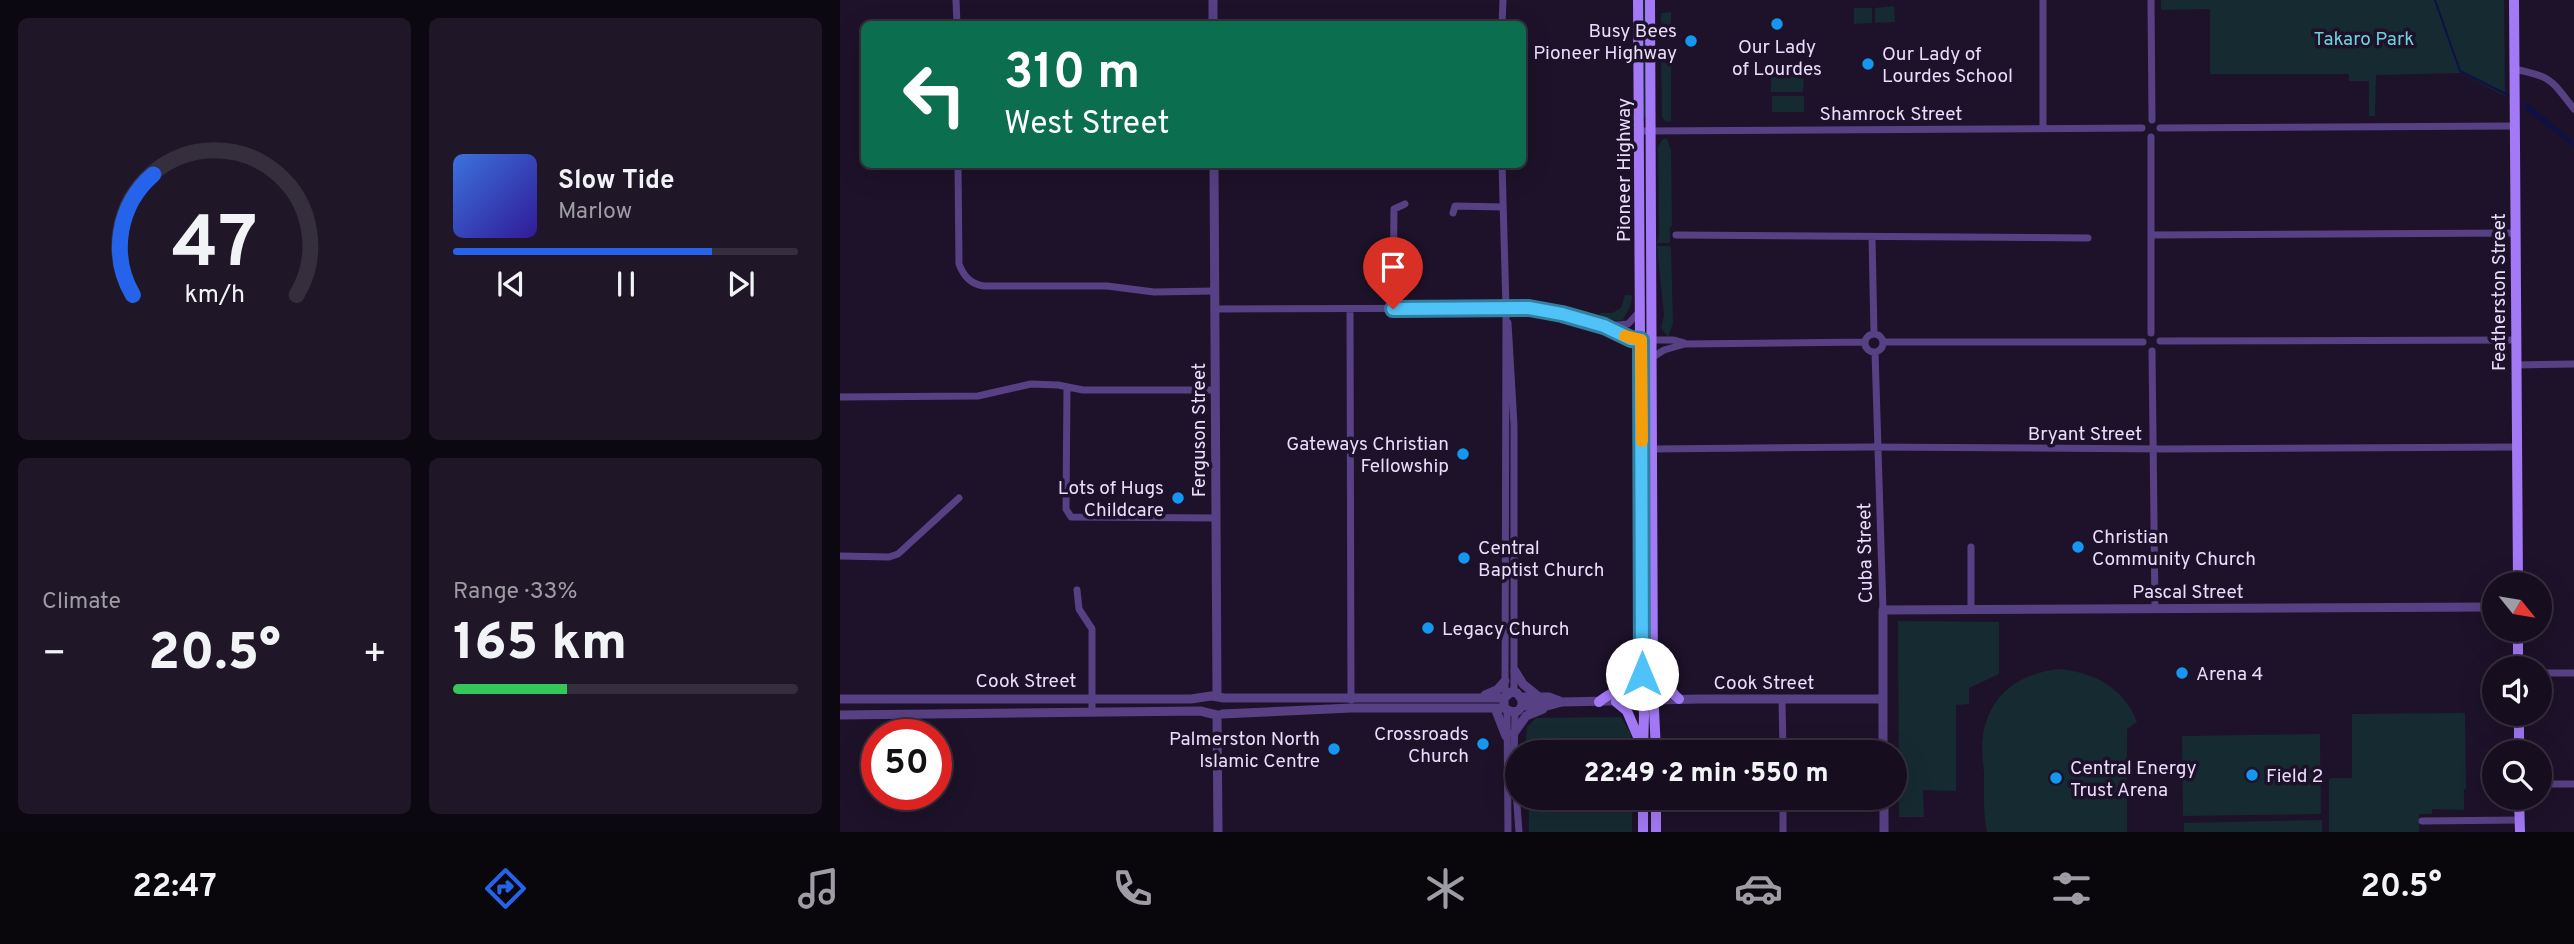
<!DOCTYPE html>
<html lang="en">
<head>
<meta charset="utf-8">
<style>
	body { margin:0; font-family:Overpass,sans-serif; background:#1f1728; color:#f1f3f6; height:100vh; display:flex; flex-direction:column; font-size:26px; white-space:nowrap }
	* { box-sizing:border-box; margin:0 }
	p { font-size:23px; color:#9e9ca4 }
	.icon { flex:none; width:38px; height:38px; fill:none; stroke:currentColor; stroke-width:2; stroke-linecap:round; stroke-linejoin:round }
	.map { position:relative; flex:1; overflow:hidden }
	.details { display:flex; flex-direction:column; gap:18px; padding:18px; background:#0c0811; width:840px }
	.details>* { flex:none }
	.guide { position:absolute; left:21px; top:21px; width:665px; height:147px; border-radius:10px; box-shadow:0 7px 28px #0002,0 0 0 2px #352e3d; background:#0b6e4f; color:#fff; overflow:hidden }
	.needle { width:46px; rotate:120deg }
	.buttons { position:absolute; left:1642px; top:572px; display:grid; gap:14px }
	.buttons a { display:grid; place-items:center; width:70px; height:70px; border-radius:50%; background:#160e1f; box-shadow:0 7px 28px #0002,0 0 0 2px #352e3d; font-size:35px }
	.speed { position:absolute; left:21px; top:719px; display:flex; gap:14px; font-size:35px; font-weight:700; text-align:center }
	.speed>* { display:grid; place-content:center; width:91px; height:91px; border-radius:50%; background:#160e1f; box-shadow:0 7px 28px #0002,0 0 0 2px #352e3d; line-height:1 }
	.speed .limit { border:10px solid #d22; background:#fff; color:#111 }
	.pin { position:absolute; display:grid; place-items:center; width:60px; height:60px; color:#fff; margin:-72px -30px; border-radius:50% 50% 50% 0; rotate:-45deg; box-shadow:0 0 7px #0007 }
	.pin .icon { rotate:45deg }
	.me { position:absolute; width:77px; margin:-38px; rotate:0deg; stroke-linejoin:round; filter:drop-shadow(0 0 5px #0008) }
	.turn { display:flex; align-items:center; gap:24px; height:147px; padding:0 28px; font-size:32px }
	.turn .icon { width:91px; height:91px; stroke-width:2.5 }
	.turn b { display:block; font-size:49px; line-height:60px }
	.big { font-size:52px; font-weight:800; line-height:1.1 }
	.details .widget { flex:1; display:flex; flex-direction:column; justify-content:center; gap:10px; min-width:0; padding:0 24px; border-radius:10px; background:#1f1728 }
	.details .dial { align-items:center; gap:0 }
	.dial svg { height:182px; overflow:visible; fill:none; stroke:#352e3d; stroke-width:7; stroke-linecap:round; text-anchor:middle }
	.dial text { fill:#f1f3f6; stroke:none }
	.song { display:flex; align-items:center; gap:21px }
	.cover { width:84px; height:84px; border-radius:10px; background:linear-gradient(135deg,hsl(220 70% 55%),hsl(250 70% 35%)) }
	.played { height:7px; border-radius:4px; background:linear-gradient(90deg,#2563eb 75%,#352e3d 75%) }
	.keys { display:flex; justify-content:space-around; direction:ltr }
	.heat { display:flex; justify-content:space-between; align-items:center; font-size:38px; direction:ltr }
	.charge { height:10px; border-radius:5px; background:linear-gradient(90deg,#34c759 33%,#352e3d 0) }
	.details .tiles { flex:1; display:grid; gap:18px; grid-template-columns:repeat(2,1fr) }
	.trip { position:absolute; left:665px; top:740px; width:402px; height:70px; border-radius:35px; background:#160e1f; box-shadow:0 7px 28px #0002,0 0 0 2px #352e3d; font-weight:800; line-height:70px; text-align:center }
	.dock { display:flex; height:112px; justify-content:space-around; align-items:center; background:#09060c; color:#9e9ca4 }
	.dock .icon { width:49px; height:49px }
	.dock .selected { color:#2563eb }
	.dock b { font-size:32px; color:#f1f3f6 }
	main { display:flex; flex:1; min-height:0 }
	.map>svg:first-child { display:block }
</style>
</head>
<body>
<main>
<section class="details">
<div class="tiles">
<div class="widget dial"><svg viewBox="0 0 100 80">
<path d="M14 69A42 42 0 1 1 86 69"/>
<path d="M14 69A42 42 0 0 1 23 16" stroke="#2563eb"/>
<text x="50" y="56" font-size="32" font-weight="700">47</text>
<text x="50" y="72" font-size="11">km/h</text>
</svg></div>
<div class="widget">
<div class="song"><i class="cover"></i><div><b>Slow Tide</b><p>Marlow</p></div></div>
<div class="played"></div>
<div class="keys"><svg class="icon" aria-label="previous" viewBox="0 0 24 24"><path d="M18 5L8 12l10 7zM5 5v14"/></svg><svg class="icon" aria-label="pause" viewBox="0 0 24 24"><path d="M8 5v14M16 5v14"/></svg><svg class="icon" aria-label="next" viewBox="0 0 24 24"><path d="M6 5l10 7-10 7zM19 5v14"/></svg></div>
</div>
<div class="widget"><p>Climate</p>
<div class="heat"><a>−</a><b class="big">20.5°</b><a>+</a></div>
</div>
<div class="widget"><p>Range · 33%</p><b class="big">165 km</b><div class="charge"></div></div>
</div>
</section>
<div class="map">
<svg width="1734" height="832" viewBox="0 0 1734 832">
	<rect width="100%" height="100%" fill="#1d1229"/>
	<!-- green -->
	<path fill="#162a32" d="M802,0H806L807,117H804L803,111Z
		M1321,0H1664L1665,96L1621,73L1536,75L1535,116H1529V81H1509V74H1370V9L1321,10Z
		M1054,6L1055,22L1035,23V8Z
		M1014,8H1032V23L1014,24Z
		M831,12V40H821V13Z
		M821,47H831V122L825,121L822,117Z
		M931,76H964L963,92H931Z
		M932,96H964V112H932Z
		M827,138L831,151L832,226L830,227V243H817L819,236L818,147L822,140Z
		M817,246H830L831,248L833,323L828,337L821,328L824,315Z
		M785,295H792C792,306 787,312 783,320L777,321L758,316L761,313H772L781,308Z
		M1058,621L1159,622V674L1129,688V704L1116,705V791L1083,790L1084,817H1059Z
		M1217,669C1252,671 1284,687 1297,722L1287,729V832H1147C1143,813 1144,793 1144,773C1143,761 1141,747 1143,735C1150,694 1178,675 1217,669Z
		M1625,713L1626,789H1624V810L1592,809V814H1579V832H1489V780L1491,778H1512V714Z
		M781,717L791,734V752H685L687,727L696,718Z
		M1480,734L1481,814L1343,816L1342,736Z
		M685,798H792V832H689V806Z
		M1482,820V832H1344V823Z"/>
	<!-- water -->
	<path fill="#0f1145" d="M1685,101L1734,142V147L1685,109Z"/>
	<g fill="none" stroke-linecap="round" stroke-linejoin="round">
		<!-- stream -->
		<path stroke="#0f1145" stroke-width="2" d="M1595,0L1620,71L1672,97"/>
		<!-- minor -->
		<path stroke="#584084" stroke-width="7" d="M116,0L117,24
			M1311,0L1312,120
			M662,24L663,0
			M1674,69C1713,77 1710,79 1734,109
			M1203,128V0
			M1320,128L1674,126
			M800,131L1302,128
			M1311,137V333
			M118,164L119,264C124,277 131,284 144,286H267L314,292L374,291
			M662,164L666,308L665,696
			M613,213L615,206L663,207
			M836,235L1248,238
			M1311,235L1675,233
			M1032,237L1034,334
			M374,309L689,308L722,314L801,340
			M510,309L511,700
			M553,309L554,209L565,204
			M668,323L674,425V692
			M768,326L788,324L799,312
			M1025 343a9 9 0 1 1 18 0a9 9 0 1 1-18 0Z
			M813,340H833L844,343
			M1320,341L1676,340
			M1043,342H1303
			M1312,351L1315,608
			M1035,352L1043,610
			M813,357L824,350L845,344L1025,342
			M1676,365L1734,364
			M227,387L226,509L231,517L376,518
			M0,397L138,396L191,384L218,385L243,390H375
			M813,449L1029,447L1324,449L1676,447
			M1131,547V609
			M0,556L49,557L58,554L119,498
			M237,590L239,609L252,629V712
			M1699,673H1734
			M942,700L943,752
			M667,710L668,832
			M675,712L674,764L679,832
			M1699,784H1734
			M943,798V832
			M1582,821L1680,820"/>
		<!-- tertiary -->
		<path stroke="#584084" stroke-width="9" d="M373,0V24
			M374,164L377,695
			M675,671L683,684L699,697
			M645,695L657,690L665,681
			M372,696L384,698H664
			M681,697H709L722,702
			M1,699H351L371,696
			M682,706V700L677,693L671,692L664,698V708L672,712L678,711L682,706H707L722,702L860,699H1043
			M655,708L666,736
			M382,714L511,708H664
			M0,715L360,711L377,715
			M377,715L378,832
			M674,733L686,716L703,709
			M1043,752V610L1654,607
			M1044,798V832"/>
		<!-- secondary -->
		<path stroke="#a379f6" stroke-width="10" d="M798,0L802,674L804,715L803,752
			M810,0L813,688L816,752
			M1674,0L1678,584
			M1678,630V668
			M817,649C823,669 823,685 839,699
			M759,702C773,689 790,689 802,674
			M776,702L787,711L801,744
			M1679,714V752
			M803,798V832
			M816,798V832
			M1679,798L1680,832"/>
	</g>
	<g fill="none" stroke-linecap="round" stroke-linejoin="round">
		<defs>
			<path id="route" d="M553,309L689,308L722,314L764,326L791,339L801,340L802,674"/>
		</defs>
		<!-- route casing -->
		<use href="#route" stroke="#337fa1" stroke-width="18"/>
		<!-- route -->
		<use href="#route" stroke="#4fc3f7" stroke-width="12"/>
		<!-- slow -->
		<path stroke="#f59e0b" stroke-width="12" d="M785,336L801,340L802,441"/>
	</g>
	<!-- markers -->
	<g fill="#1596f0" stroke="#1d1229" stroke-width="2.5">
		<circle cx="937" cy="24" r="7"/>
		<circle cx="851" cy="41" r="7"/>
		<circle cx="1028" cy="64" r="7"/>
		<circle cx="623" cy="454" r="7"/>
		<circle cx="338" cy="498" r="7"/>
		<circle cx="1238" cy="547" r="7"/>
		<circle cx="624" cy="558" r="7"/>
		<circle cx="588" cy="628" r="7"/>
		<circle cx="1342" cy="673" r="7"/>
		<circle cx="643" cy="744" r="7"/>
		<circle cx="494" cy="749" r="7"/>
		<circle cx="1412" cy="775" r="7"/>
		<circle cx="1216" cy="778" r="7"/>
	</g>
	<g text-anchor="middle" stroke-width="7" stroke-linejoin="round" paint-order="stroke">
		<!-- poi labels -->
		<g font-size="19" fill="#eadcfd" stroke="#1d1229" text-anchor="start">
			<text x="837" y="37" text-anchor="end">Busy Bees<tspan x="837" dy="22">Pioneer Highway</tspan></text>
			<text x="937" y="53" text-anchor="middle">Our Lady<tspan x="937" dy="22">of Lourdes</tspan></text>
			<text x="1042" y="60">Our Lady of<tspan x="1042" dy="22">Lourdes School</tspan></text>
			<text x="609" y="450" text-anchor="end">Gateways Christian<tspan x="609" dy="22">Fellowship</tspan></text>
			<text x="324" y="494" text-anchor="end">Lots of Hugs<tspan x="324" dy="22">Childcare</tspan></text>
			<text x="1252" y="543">Christian<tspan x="1252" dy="22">Community Church</tspan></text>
			<text x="638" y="554">Central<tspan x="638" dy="22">Baptist Church</tspan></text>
			<text x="602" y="635">Legacy Church</text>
			<text x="1356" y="680">Arena 4</text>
			<text x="629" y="740" text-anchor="end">Crossroads<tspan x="629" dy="22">Church</tspan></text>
			<text x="480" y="745" text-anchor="end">Palmerston North<tspan x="480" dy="22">Islamic Centre</tspan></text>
			<text x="1230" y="774">Central Energy<tspan x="1230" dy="22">Trust Arena</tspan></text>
			<text x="1426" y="782">Field 2</text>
		</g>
		<!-- park labels -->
		<g font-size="19" fill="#6bd3d9" stroke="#1d1229">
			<text x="1524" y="45">Takaro Park</text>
		</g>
		<!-- street labels -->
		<g font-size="19" fill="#eadcfd" stroke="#1d1229">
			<text x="1051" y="120">Shamrock Street</text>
			<text transform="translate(783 170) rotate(-90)" y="7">Pioneer Highway</text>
			<text transform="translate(1658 292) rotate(-90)" y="7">Featherston Street</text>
			<text transform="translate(358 430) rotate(-90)" y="7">Ferguson Street</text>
			<text x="1245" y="440">Bryant Street</text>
			<text transform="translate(1024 553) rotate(-91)" y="7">Cuba Street</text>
			<text x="1348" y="598">Pascal Street</text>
			<text x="186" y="687">Cook Street</text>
			<text x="924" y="689">Cook Street</text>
		</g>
	</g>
</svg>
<div class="buttons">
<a><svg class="needle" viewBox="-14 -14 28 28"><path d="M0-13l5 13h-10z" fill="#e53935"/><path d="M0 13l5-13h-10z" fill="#9e9ca4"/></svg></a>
<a><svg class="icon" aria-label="sound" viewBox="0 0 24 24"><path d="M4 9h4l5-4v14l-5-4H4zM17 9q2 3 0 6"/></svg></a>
<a><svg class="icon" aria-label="search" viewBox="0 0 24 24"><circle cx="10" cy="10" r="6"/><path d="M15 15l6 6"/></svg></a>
</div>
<div class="speed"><div class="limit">50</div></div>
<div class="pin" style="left:553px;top:309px;background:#d93025"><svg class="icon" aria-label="arrive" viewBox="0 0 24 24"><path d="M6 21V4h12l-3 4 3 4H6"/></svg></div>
<svg class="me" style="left:802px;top:674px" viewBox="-20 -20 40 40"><circle r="19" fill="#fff"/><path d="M0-13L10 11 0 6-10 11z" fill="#4fc3f7"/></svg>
<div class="trip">22:49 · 2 min · 550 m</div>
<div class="guide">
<div class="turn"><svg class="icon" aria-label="left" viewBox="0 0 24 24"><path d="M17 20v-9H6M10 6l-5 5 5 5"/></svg><div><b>310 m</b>West Street</div></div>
</div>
</div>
</main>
<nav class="dock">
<b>22:47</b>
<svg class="icon selected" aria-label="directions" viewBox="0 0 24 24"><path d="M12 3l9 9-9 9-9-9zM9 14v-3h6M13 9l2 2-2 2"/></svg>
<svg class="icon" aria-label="music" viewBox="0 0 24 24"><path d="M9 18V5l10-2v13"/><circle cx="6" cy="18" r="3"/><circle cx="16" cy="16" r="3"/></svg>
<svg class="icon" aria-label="phone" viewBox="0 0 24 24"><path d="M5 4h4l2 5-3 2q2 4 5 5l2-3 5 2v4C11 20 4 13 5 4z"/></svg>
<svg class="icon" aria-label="climate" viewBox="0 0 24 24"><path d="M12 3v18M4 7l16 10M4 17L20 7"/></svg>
<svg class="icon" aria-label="car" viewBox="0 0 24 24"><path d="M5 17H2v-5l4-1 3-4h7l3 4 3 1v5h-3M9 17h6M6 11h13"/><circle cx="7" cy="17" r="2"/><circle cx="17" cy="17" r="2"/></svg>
<svg class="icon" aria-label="filters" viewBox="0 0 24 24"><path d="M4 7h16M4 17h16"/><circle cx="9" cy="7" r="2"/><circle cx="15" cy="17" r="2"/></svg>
<b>20.5°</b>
</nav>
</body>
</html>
